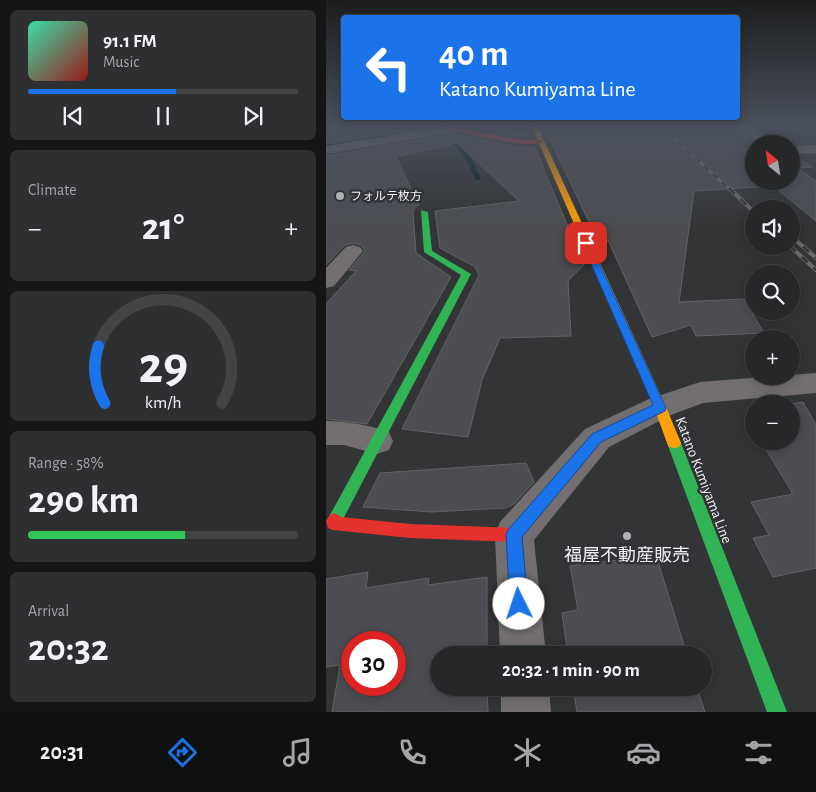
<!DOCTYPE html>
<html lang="en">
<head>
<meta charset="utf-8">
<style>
	body { margin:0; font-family:"Alegreya Sans","Noto Sans JP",sans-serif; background:#2e2f30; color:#f1f3f6; height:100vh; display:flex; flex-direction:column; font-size:19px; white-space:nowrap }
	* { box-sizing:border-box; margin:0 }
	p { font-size:16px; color:#a4a5a8 }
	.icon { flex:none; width:28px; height:28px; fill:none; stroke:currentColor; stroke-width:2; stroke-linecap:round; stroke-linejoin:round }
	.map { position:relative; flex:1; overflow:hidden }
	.sheet { display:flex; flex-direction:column; gap:10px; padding:10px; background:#151516; width:326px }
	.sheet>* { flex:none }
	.hud { position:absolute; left:15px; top:15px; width:399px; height:105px; border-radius:5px; box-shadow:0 2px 12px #0003,0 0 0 1px #424445; background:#1a73e8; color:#fff; overflow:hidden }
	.needle { width:32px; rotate:330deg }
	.fabs { position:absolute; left:419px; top:135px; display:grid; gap:10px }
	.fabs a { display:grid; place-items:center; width:55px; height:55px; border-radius:50%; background:#262728; box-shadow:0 2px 12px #0003,0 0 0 1px #424445; font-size:25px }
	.speed { position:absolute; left:15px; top:631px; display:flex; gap:10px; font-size:25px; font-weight:700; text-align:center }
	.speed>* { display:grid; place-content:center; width:65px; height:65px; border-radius:50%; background:#262728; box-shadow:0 2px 12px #0003,0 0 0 1px #424445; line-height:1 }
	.speed .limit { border:8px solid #d22; background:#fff; color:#111 }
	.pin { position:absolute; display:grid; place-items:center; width:42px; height:42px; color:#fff; margin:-21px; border-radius:10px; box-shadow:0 2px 8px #0006 }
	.me { position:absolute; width:55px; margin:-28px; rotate:356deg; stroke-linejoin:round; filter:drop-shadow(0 0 4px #0008) }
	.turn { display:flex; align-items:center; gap:18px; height:105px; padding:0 15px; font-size:22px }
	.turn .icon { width:65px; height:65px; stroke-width:2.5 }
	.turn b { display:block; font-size:35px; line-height:42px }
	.big { font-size:38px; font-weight:700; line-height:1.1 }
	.sheet .widget { flex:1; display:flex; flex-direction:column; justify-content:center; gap:8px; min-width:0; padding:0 18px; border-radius:8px; background:#2e2f30 }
	.sheet .dial { align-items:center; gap:0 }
	.dial svg { height:130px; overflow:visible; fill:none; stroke:#424445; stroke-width:7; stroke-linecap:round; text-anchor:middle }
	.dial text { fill:#f1f3f6; stroke:none }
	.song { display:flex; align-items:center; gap:15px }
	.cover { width:60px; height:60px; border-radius:8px; background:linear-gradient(135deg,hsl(160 70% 55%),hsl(0 70% 35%)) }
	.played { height:5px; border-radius:2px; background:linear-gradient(90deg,#1a73e8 55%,#424445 55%) }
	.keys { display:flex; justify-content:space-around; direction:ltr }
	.heat { display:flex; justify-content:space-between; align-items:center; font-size:28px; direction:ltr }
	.charge { height:8px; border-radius:4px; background:linear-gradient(90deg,#34c759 58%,#424445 0) }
	.trip { position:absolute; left:104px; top:646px; width:282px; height:50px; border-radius:25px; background:#262728; box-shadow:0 2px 12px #0003,0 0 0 1px #424445; font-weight:700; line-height:50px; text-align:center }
	.tab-bar { display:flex; height:80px; justify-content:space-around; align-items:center; background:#0f1010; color:#a4a5a8 }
	.tab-bar .icon { width:35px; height:35px }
	.tab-bar .current { color:#1a73e8 }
	.tab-bar b { font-size:22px; color:#f1f3f6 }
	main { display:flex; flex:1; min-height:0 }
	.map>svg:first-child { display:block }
</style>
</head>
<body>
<main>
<section class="sheet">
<div class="widget">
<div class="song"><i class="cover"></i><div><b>91.1 FM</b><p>Music</p></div></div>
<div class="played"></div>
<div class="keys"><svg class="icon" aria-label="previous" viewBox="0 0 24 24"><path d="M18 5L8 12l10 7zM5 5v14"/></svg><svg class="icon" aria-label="pause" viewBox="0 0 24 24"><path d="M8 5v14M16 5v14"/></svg><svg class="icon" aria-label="next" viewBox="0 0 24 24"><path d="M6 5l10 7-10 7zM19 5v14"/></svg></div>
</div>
<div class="widget"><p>Climate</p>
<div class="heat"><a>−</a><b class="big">21°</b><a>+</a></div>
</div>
<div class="widget dial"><svg viewBox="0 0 100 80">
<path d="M14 69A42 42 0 1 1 86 69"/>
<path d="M14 69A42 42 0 0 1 10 34" stroke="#1a73e8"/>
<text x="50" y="56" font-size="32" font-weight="700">29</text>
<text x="50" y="72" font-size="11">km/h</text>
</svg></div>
<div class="widget"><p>Range · 58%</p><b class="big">290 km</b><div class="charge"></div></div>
<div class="widget"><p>Arrival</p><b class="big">20:32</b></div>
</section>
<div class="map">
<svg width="490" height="712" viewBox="0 0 490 712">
	<rect width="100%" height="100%" fill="#333435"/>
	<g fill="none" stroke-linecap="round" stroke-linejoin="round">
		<!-- stream -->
		<path fill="#051e28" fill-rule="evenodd" d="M90,127L92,130L0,147V143Z
			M111,132C138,140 144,155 155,179L154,180H150C138,158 136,143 109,135Z"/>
	</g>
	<!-- building -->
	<path fill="#4b4d52" stroke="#626364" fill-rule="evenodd" d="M2,125H24L19,126L16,129L26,133L51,130L60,125H104L105,127L0,144V133L5,132Z
		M138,125H200L204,136H195Z
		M217,125H408L410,130L430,144H428V181H465V156H470L486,167L472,168L490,181V221L447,186L368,191L353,302L418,299L438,333L370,336L365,325L326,337L282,240L275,247Z
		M128,134L195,148H209L258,265L242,281L245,336L174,338L156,380L142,437L76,429L153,275L149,267L114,248L109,211L193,201L131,143L70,157L93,205L89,207L87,212L90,253L125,277L41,424L0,419V304L30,271L23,270L39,251L35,245L28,243L19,245L0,265V156Z
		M477,402L490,425V568L447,577L427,538L443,535L425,502L467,494L435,441H465V404Z
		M200,463L208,482L188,504L179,508L105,512L37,507L54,473Z
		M330,555L361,655H242L236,613L252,610L244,566Z
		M42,572L40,588L103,578L102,585L161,577V655H112V688H161L162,712H6L14,665L0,667V579ZM26,642H69V685H26Z
		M247,688H371L379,712H251Z"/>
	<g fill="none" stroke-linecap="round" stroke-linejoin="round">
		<!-- lane -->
		<path fill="#736f70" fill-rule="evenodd" d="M36,125H58C52,130 25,134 18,129L20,127Z"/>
		<!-- street -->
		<path fill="#736f70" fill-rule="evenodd" d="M125,125H134L136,128L129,132L0,154V146Z
			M410,125H424L451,144H434L411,128Z
			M490,145V153L465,154V146Z
			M27,245L34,247L37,251L8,286L0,288V268L20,247Z
			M490,373V393L377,403L345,415L283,447L208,540L220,655H174L169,535L174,522L259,429L323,399L374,382Z
			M0,421C22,421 42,425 63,432L67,441L63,450L51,454L18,445H0Z
			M175,688H223L225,712H175Z"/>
		<!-- fast -->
		<path fill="#30b455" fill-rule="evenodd" d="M95,210L102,212L106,251L145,274L14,525L9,527L4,525L1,520L4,515L135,275L98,252Z
			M348,438L353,439L355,443L461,712H441L341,443L343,439Z"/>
		<!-- slow -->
		<path fill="#ff9f0a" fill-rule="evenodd" d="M205,125H211L340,407L355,443L353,447L348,448L343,447L341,443L328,407Z"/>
		<!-- jam -->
		<path fill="#e5322d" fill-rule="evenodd" d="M110,125H118L195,140H215L218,142C203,150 132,131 112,127Z
			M9,513L15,517L84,524L188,528L194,530L196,535L194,540L188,542L84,538L7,530L2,528L0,521L4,515Z"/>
		<defs>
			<path id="rail-far1" d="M334,125L404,190"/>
			<path id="rail" d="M403,188L428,212
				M465,236L490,258
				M464,246L490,270"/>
		</defs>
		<!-- rail-far1 casing -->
		<use href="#rail-far1" stroke="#6b6b6b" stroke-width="3"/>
		<!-- rail casing -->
		<use href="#rail" stroke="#6b6b6b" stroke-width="4"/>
		<!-- rail-far1 -->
		<use href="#rail-far1" stroke="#323336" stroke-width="2" stroke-dasharray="6" stroke-linecap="butt"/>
		<!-- rail -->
		<use href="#rail" stroke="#323336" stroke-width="2.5" stroke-dasharray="8" stroke-linecap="butt"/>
	</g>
	<!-- sky -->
	<linearGradient id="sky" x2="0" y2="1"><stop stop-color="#1c1d1d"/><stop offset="0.56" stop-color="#4a505c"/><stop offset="1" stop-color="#4a505c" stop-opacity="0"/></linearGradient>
	<rect width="490" height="224" fill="url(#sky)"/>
	<!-- route -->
	<path fill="#1a73e8" stroke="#114b97" d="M257,241L264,243L340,408L339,411L275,442L196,537L202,604L199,610L193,612L187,610L184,604L180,535L182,530L266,434L327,405L256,243Z"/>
	<!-- markers -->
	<g fill="#aeb0b1" stroke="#323336" stroke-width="2">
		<circle cx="14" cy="196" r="5"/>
		<circle cx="301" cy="536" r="5"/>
	</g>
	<g text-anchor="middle" stroke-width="5" stroke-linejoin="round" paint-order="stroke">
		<!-- far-poi labels -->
		<g font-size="12" fill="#f1f2f4" stroke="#323336" text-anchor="start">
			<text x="24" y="200">フォルテ枚方</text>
		</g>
		<!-- street labels -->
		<g font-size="15" fill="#f1f2f4" stroke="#323336">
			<text transform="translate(378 480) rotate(69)" y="5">Katano Kumiyama Line</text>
		</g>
		<!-- near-poi labels -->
		<g font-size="18" fill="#f1f2f4" stroke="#323336">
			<text x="301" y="561">福屋不動産販売</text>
		</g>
	</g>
</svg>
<div class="fabs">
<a><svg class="needle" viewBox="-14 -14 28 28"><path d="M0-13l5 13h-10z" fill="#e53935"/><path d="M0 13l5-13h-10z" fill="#a4a5a8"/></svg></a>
<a><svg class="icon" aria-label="sound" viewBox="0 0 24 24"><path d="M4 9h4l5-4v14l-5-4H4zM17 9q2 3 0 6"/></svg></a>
<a><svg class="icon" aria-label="search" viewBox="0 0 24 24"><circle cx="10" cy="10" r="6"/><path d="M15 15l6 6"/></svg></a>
<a>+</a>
<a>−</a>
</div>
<div class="speed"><div class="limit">30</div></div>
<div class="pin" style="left:260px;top:243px;background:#d93025"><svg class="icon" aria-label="arrive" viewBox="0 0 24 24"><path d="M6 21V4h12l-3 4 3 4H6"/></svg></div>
<svg class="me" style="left:193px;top:604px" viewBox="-20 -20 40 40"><circle r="19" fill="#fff"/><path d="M0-13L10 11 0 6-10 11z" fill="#1a73e8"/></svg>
<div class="trip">20:32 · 1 min · 90 m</div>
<div class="hud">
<div class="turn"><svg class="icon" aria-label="left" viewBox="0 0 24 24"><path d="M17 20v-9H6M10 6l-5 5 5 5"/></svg><div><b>40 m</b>Katano Kumiyama Line</div></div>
</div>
</div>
</main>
<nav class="tab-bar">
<b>20:31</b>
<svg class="icon current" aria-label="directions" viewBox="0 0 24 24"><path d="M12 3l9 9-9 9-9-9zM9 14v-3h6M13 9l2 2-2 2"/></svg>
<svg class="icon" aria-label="music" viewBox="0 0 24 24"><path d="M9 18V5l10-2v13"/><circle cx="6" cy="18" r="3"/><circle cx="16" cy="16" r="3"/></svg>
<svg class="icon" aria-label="phone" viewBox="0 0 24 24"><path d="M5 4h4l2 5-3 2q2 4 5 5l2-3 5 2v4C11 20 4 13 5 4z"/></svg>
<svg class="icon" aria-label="climate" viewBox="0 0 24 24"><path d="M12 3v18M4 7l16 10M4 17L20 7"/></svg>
<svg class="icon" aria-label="car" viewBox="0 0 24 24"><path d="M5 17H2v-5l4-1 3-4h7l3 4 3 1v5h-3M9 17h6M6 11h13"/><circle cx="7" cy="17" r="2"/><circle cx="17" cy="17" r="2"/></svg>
<svg class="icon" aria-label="filters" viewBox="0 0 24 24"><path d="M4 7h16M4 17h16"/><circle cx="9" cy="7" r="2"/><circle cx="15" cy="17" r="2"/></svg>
</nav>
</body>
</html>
